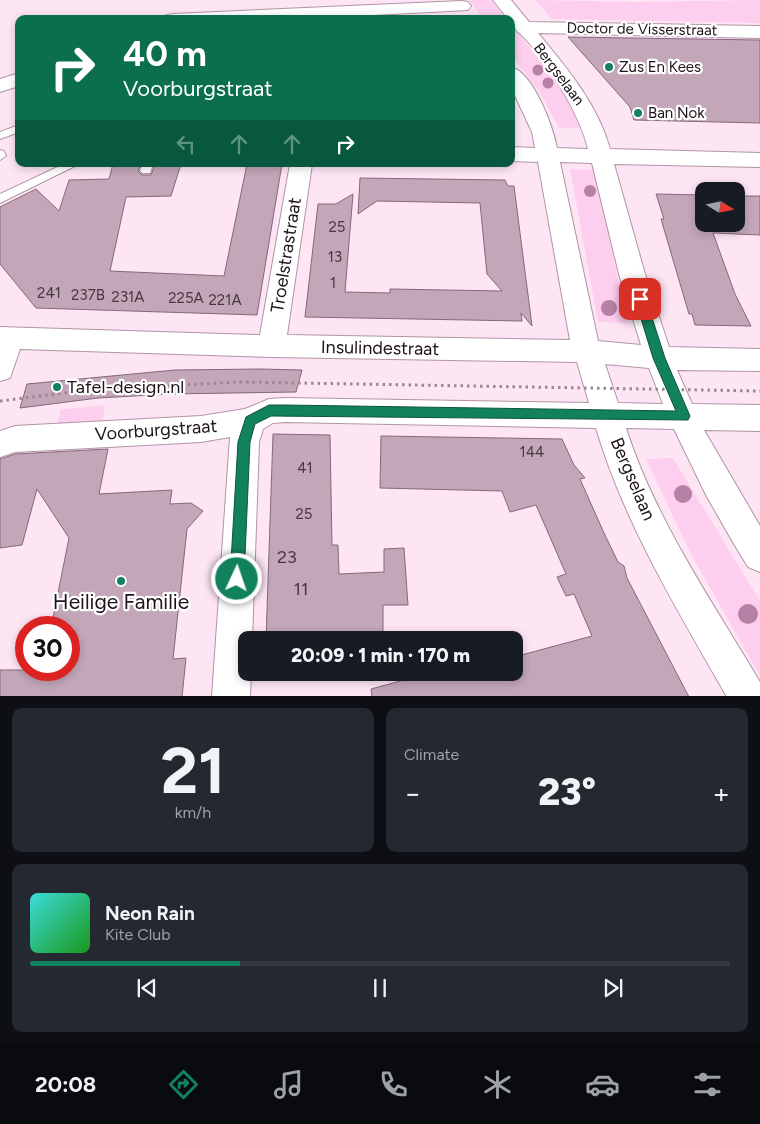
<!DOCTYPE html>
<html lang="en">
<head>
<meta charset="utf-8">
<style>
	body { margin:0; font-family:Figtree,sans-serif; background:#242831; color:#f1f3f6; height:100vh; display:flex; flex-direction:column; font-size:19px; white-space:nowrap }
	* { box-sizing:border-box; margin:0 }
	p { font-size:16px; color:#9ea1a6 }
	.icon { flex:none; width:28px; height:28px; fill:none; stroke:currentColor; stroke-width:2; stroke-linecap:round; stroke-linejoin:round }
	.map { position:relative; height:696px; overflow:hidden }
	.sheet { display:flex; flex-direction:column; gap:12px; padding:12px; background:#0d0f14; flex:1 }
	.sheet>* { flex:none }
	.banner { position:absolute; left:15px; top:15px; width:500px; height:152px; border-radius:10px; box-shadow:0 2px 8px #0003; background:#0b6e4f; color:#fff; overflow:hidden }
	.needle { width:32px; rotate:100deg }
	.buttons { position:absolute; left:695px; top:182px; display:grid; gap:10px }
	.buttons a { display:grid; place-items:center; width:50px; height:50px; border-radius:10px; background:#171b24; box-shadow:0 2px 8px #0003; font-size:25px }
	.speed { position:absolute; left:15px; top:616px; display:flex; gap:10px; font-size:25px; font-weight:700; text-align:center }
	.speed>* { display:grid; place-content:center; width:65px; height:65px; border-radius:50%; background:#171b24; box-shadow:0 2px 8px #0003; line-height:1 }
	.speed .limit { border:8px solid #d22; background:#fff; color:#111 }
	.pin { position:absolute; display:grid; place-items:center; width:42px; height:42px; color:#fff; margin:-21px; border-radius:10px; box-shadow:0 2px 8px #0006 }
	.me { position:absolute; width:55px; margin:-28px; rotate:3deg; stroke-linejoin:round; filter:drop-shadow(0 0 4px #0008) }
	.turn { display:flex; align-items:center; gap:18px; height:105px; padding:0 25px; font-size:22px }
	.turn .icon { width:65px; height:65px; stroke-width:2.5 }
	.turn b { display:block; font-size:35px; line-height:42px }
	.lanes { display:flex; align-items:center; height:48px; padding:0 25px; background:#0003; justify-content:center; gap:25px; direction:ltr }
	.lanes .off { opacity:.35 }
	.big { font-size:38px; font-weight:800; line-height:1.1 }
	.sheet .tile { flex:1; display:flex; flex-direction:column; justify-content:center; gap:8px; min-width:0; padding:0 18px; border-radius:10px; background:#242831 }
	.sheet .dial { align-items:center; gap:0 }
	.dial b { font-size:65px; line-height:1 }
	.song { display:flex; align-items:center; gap:15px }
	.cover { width:60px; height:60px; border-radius:8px; background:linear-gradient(135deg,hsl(180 70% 55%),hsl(120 70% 35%)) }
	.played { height:5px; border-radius:2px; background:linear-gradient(90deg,#12815e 30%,#363941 30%) }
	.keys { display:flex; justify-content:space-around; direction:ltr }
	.heat { display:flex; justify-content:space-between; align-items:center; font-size:28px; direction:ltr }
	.sheet .tiles { flex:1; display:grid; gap:12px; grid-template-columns:1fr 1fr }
	.tile:last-child { grid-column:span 2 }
	.trip { position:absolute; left:238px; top:631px; width:285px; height:50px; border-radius:10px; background:#171b24; box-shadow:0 2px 8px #0003; font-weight:800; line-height:50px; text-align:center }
	.menu { display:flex; height:80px; justify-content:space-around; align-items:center; background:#090b0e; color:#9ea1a6 }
	.menu .icon { width:35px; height:35px }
	.menu .active { color:#12815e }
	.menu b { font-size:22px; color:#f1f3f6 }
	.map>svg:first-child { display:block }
</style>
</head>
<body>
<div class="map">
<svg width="760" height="697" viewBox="0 0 760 697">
	<rect width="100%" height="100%" fill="#fde5f4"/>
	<!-- green -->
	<path fill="#feceee" d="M469,0H491L506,19H483Z
		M535,0L634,2L760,0V23L552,19Z
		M511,25L568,95L583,128H559L539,91L511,55Z
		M570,169L595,170L627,323L598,322Z
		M105,405L102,424L57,429L60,410Z
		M673,458L760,601V676L691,554L646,459Z"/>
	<!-- building -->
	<path fill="#c3a6b8" stroke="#83697a" d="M568,37L760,40V123L634,120L630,107Z
		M113,164H141L138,171L142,175H151L155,164H181L171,196L126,197L110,271L224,276L247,164H282L257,315L36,308L0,264V207L36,189L59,211L69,180L109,179Z
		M360,178L505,180L508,186H514L532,326L521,313L522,321L305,317L318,204H336L353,194L345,292L390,293V289L502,291L487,274L480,203L377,201L358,214Z
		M656,194L704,195V224H736V196H760V235L713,233L735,294L751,326L695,325L692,314H689L661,219H664Z
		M261,369L302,370L296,392L170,394L98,398L20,408L27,384L175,370Z
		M273,434L330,435L332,545H338L339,574L384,572V549L404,548L408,605H383V640H266Z
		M381,436L562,439L574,465L585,478L580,479L604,533L618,562L624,566L627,578L689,697H372L371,689L433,672H514V657L592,636L574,594L566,596L557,577L566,574L536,505L510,512L502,491L380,488Z
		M108,449L99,494L172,490L170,504L191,503L203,511L187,529L173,659L186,658L182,697H0V670H69V628H51L69,538L37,489L22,545L0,548V459L15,454Z"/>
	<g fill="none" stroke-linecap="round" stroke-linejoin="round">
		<defs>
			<path id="lane" d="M19,125V132L0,139V132Z
				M0,150L4,151L6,156L0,160Z
				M64,164H79L0,203V194Z
				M143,164H153L150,173H142L140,170Z"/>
			<path id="street" d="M493,0H511L529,22L760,26V38L538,33C567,68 598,105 610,149L760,153V167L614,164L645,274L669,347L760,349V371L677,370L692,404L760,405V431L704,430L760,526V572L748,567L734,544L706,495L674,429L626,428C655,519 712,601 760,682V697H727C678,611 624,523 596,428L285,422L273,423L263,429L259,442L252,640H246V672H251L250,697H212L230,437L201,442L15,452L0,457V431L15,426L201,416L245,409L269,399L285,398L589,403L577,362L272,357L20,349L10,378L0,381V327L260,335L290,164H312L287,335L570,340L538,162L511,161V147L535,148L532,132L511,87V67C534,73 553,127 557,148L588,149C580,114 544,54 517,31L511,23V19H508ZM560,162L592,163L619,274L641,345L598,341ZM605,364L649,368L663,404L618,403Z
				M462,1L468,2L471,6L468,10L298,19H164L167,15L173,14Z
				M19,73V86L0,92V79Z"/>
		</defs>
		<!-- lane casing -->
		<use href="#lane" stroke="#b194a7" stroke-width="2"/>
		<!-- street casing -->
		<use href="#street" stroke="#b194a7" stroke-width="2"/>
		<!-- lane -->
		<use href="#lane" fill="#fff" fill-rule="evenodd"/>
		<!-- street -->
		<use href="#street" fill="#fff" fill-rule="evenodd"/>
		<!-- path-bridge -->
		<path stroke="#998793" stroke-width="3" stroke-dasharray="2.5 4" stroke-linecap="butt" d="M0,401L96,389L240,382L760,391"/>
	</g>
	<!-- trees -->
	<g fill="#b582a6">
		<circle cx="538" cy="70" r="5.5"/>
		<circle cx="548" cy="83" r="5.5"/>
		<circle cx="590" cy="191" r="6"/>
		<circle cx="609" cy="308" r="8"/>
		<circle cx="683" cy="494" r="9"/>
		<circle cx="748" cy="614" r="10"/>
	</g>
	<!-- route -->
	<path fill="#12815e" stroke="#0c543d" d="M640,295L646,299L665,358L690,416L688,420L271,416L255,424L250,442L244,579L242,584L237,586L232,584L230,579L238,442L246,417L269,405H285L676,411L653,358L635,299Z"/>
	<!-- markers -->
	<g fill="#12815e" stroke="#fff" stroke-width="2">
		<circle cx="609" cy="67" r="5"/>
		<circle cx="638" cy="113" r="5"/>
		<circle cx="57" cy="387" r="5"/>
		<circle cx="121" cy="581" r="5"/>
	</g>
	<g text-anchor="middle" stroke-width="4.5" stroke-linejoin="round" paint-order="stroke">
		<!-- far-street labels -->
		<g font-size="15" fill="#1d131a" stroke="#fff">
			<text transform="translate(642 29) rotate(1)" y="5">Doctor de Visserstraat</text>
			<text transform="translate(559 74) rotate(53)" y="5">Bergselaan</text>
		</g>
		<!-- far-poi labels -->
		<g font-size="15" fill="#1d131a" stroke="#fff" text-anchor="start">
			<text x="619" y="72">Zus En Kees</text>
			<text x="648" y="118">Ban Nok</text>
		</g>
		<!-- number labels -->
		<g font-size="15" fill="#463842">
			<text x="337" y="232">25</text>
			<text x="335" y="262">13</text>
			<text x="333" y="288">1</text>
			<text x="49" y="298">241</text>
			<text x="88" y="300">237B</text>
			<text x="128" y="302">231A</text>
			<text x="186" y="303">225A</text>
			<text x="225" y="305">221A</text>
			<text x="532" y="457">144</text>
			<text x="305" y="473">41</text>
			<text x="304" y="519">25</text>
		</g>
		<!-- street labels -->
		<g font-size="18" fill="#1d131a" stroke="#fff">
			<text transform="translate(286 255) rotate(-81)" y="6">Troelstrastraat</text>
			<text transform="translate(380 348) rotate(1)" y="6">Insulindestraat</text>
			<text transform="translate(156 430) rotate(-4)" y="6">Voorburgstraat</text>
			<text transform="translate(633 479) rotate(67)" y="6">Bergselaan</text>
		</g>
		<!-- poi labels -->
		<g font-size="18" fill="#1d131a" stroke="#fff" text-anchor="start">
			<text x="67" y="393">Tafel-design.nl</text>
		</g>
		<!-- near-number labels -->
		<g font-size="18" fill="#463842">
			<text x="287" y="563">23</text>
			<text x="301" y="595">11</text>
		</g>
		<!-- near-poi labels -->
		<g font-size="21" fill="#1d131a" stroke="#fff">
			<text x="121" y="609">Heilige Familie</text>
		</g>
	</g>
</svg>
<div class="buttons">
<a><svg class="needle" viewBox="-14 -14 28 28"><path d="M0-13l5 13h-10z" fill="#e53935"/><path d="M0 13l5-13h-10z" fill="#9ea1a6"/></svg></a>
</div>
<div class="speed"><div class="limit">30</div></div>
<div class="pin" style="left:640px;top:299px;background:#d93025"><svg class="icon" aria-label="arrive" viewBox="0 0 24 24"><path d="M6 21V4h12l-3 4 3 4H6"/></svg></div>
<svg class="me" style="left:237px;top:579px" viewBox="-20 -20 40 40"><circle r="17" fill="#12815e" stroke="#fff" stroke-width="3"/><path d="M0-11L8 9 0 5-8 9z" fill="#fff"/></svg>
<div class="trip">20:09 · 1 min · 170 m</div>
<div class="banner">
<div class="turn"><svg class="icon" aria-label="right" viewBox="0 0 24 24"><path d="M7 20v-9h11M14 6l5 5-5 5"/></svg><div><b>40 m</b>Voorburgstraat</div></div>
<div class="lanes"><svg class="icon off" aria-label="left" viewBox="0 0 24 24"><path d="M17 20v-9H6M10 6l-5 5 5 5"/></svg><svg class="icon off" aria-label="ahead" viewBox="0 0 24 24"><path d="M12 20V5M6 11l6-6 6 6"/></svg><svg class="icon off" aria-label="ahead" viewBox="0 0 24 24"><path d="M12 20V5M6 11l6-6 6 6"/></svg><svg class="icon" aria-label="right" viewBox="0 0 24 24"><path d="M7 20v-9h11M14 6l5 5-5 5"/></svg></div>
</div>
</div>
<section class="sheet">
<div class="tiles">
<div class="tile dial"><b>21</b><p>km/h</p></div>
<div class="tile"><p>Climate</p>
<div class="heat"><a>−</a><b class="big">23°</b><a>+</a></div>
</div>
<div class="tile">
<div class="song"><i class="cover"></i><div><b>Neon Rain</b><p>Kite Club</p></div></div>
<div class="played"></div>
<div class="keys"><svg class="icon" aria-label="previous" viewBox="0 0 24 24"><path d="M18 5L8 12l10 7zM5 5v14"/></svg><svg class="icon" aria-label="pause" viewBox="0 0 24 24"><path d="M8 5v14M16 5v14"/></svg><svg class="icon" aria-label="next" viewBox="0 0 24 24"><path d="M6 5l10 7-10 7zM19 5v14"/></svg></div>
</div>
</div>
</section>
<nav class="menu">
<b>20:08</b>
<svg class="icon active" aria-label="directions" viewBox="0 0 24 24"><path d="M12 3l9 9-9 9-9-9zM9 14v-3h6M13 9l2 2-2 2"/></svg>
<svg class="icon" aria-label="music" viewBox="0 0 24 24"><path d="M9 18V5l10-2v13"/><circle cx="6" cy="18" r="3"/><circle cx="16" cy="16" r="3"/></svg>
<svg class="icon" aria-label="phone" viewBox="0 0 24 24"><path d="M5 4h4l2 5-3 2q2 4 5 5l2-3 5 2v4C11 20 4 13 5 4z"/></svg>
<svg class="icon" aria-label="climate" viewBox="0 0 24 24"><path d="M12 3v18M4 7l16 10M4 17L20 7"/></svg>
<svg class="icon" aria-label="car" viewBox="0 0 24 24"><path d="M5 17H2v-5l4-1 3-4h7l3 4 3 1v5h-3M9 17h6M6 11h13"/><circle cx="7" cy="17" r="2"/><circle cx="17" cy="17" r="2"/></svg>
<svg class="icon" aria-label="filters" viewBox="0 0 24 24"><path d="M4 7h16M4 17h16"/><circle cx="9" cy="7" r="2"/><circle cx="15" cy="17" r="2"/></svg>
</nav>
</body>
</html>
